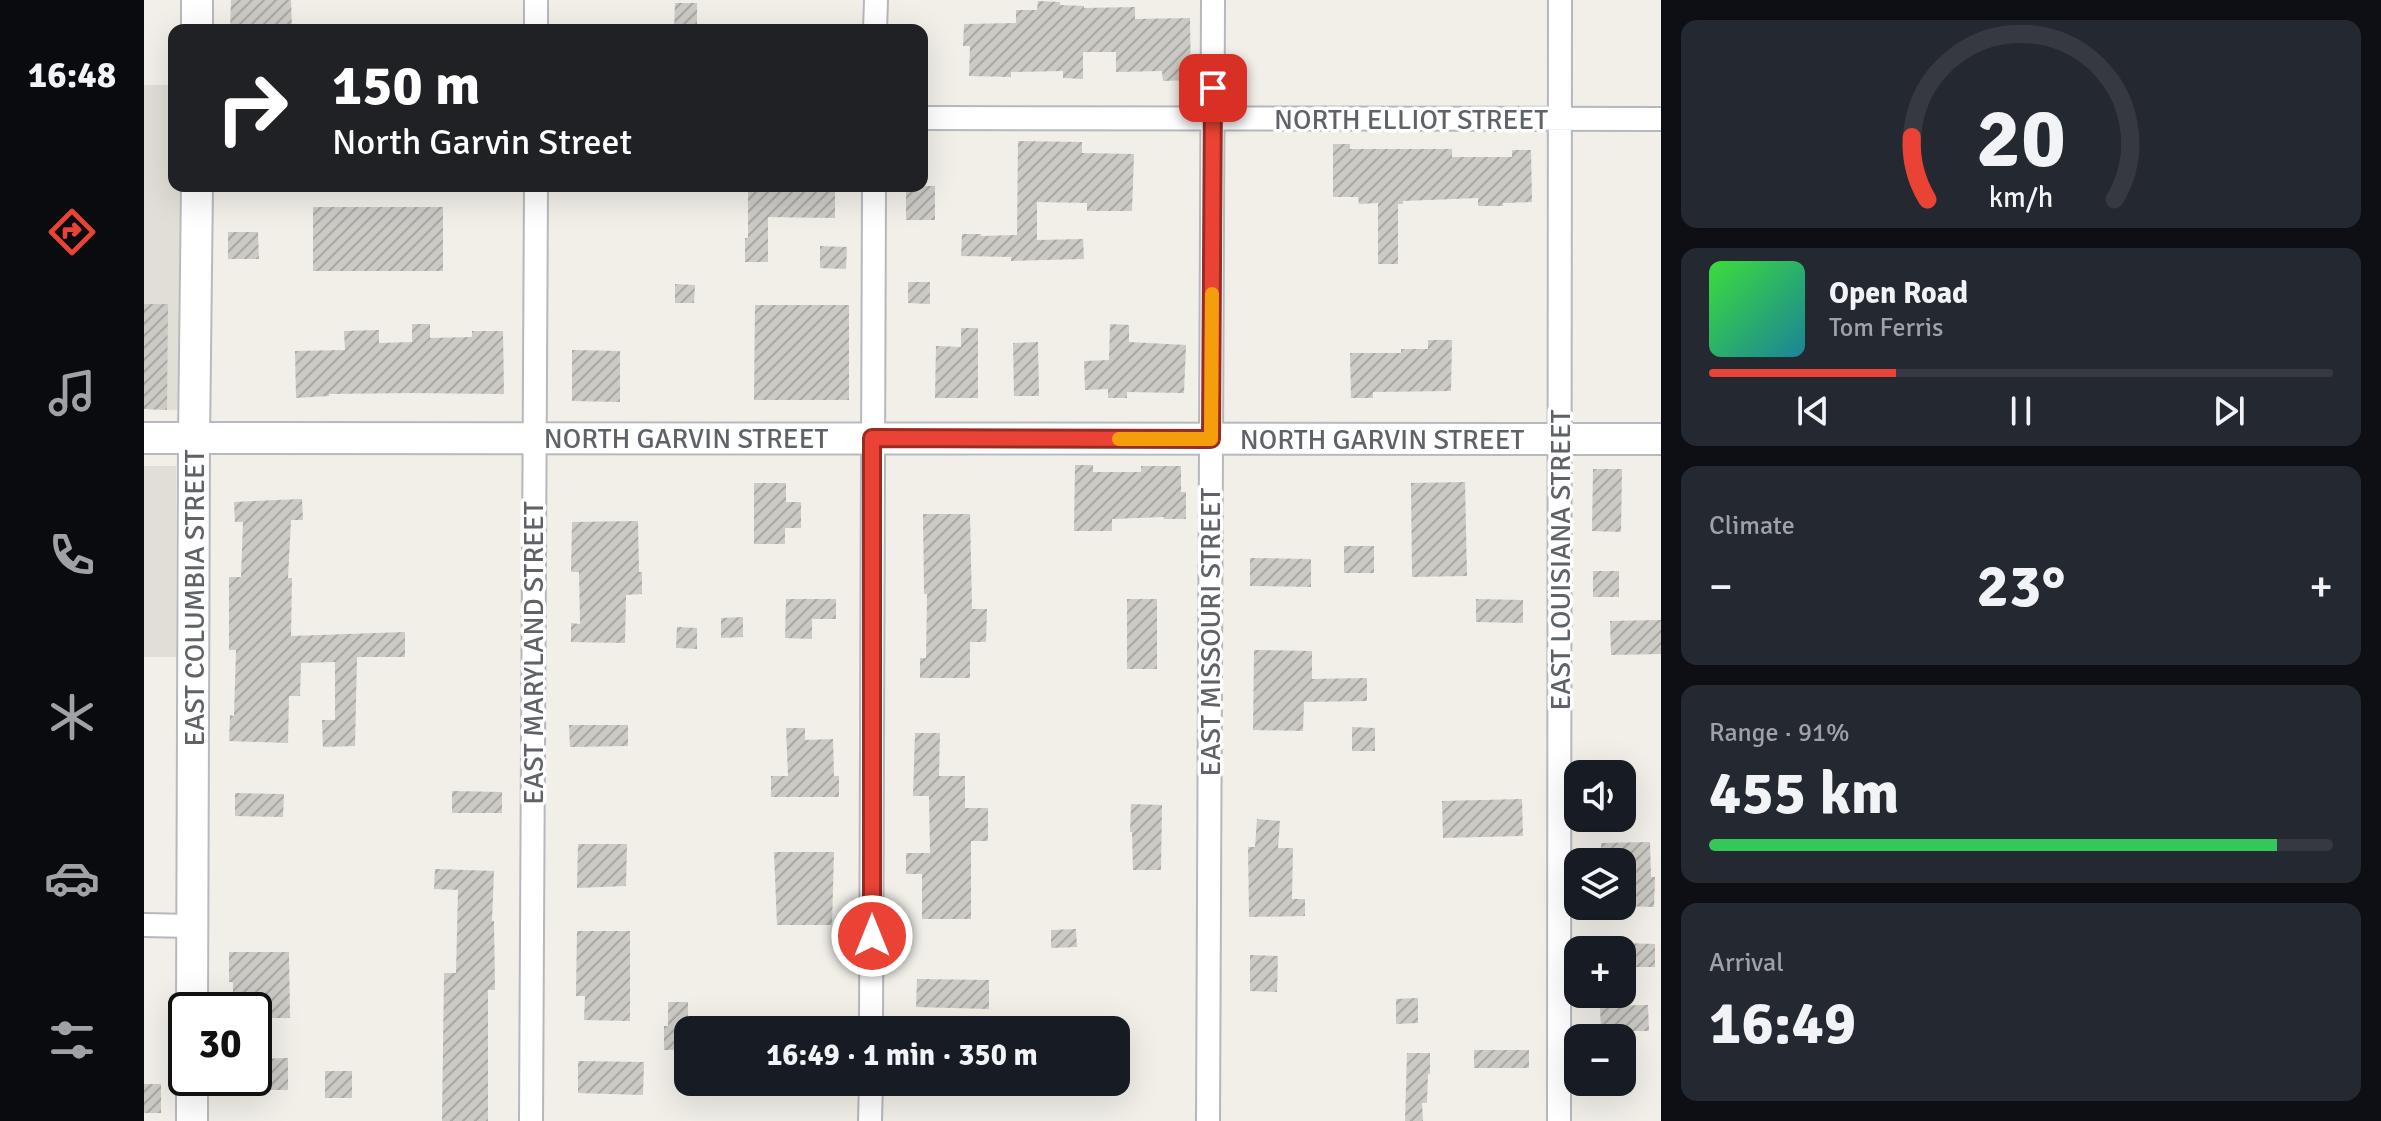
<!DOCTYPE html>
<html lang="en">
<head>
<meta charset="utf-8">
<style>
	body { margin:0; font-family:Signika,sans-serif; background:#242831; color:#f1f3f6; height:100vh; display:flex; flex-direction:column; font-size:30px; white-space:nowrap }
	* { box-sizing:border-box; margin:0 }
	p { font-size:26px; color:#9ea1a6 }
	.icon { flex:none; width:44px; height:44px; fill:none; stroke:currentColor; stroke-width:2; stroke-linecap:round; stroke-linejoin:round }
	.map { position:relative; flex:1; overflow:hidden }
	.details { display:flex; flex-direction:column; gap:20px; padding:20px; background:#0d0f14; width:720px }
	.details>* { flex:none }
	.hud { position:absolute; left:24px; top:24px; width:760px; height:168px; border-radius:16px; box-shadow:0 8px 32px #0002; background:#202124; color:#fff; overflow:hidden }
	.controls { position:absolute; left:1420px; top:760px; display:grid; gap:16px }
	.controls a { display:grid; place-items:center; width:72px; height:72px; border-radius:16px; background:#171b24; box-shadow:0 8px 32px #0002; font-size:40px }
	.speed { position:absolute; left:24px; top:992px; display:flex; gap:16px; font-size:40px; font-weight:700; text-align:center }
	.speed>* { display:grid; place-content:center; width:104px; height:104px; border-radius:50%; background:#171b24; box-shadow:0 8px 32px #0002; line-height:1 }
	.speed .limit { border:4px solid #111; border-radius:12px; background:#fff; color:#111 }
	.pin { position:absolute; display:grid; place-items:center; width:68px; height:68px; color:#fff; margin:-34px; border-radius:16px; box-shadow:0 4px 12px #0006 }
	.me { position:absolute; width:88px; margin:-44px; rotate:0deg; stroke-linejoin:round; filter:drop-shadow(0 0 6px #0008) }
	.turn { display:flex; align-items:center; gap:28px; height:168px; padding:0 32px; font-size:36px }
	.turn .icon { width:104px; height:104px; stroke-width:2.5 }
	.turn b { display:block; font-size:56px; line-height:68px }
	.big { font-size:60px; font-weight:700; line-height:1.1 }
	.details .card { flex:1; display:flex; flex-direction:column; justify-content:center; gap:12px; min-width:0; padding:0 28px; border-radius:16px; background:#242831 }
	.details .dial { align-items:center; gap:0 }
	.dial svg { height:208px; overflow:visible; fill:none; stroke:#363941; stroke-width:7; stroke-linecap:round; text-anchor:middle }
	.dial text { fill:#f1f3f6; stroke:none }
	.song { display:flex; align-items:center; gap:24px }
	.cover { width:96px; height:96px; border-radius:12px; background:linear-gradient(135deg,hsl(120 70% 55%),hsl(190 70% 35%)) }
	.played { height:8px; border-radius:4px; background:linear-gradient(90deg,#ea4335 30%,#363941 30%) }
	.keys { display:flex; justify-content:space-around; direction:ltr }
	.heat { display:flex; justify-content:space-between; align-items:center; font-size:44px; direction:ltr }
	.charge { height:12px; border-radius:6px; background:linear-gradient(90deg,#34c759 91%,#363941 0) }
	.trip { position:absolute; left:530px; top:1016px; width:456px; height:80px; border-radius:16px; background:#171b24; box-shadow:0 8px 32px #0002; font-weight:700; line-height:80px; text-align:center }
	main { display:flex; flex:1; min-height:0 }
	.tab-bar { display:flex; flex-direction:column; width:144px; justify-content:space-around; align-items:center; background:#090b0e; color:#9ea1a6 }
	.tab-bar .icon { width:56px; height:56px }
	.tab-bar .current { color:#ea4335 }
	.tab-bar b { font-size:36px; color:#f1f3f6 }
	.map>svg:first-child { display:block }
</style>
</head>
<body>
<main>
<nav class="tab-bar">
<b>16:48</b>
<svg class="icon current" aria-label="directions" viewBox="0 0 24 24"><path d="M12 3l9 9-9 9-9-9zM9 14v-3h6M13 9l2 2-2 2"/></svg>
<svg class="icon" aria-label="music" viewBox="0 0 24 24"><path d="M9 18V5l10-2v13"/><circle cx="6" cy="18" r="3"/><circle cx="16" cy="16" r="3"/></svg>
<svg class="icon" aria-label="phone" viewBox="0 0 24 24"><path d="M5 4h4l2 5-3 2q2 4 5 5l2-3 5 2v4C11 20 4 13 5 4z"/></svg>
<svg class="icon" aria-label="climate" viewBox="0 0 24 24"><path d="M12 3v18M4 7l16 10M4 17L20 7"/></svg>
<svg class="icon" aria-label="car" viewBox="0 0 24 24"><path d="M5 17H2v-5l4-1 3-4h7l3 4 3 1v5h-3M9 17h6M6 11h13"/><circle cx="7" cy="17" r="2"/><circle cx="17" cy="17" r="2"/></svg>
<svg class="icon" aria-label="filters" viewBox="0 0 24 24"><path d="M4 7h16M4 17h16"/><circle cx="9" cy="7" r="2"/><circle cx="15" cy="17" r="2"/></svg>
</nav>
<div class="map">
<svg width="1517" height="1121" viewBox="0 0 1517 1121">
	<defs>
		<pattern id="building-hatch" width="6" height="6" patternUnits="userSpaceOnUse" patternTransform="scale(2)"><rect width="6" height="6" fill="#cccac5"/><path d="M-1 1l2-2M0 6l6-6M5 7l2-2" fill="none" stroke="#a9a8a4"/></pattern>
	</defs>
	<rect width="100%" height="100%" fill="#f1efe8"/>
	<!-- education -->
	<path fill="#e1ded6" d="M0,85H30V186H36L35,410L0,409Z
		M0,466H32V657H0Z"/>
	<!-- building -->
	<path fill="url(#building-hatch)" d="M87,0H147L148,30H86Z
		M894,1L916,2V5L940,6V8L991,7V19L1046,18L1047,80L1019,81L1018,71L972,72V52H939V79L919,78V71L867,72V77L825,76L826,46H819L820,24L872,23V10H893Z
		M531,3H553V30H530Z
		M874,141L938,142V153L990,154L988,211H943V203L893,202V240L939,239L940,259L867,261V257L817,256L818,234H837V236L873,235Z
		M1189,144H1206V149H1308V157H1368V150H1387L1388,202L1359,203V206H1334V198L1259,201V204H1254V264H1234V203L1215,204L1214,197H1189Z
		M604,186H691V218L624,217V262H601V238H604Z
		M762,186H791V220H762Z
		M169,207H299V271H169Z
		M84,232H114L115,259H84Z
		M676,246L703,247L702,269L676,268Z
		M764,282H786V304L764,303Z
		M531,284L551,285L550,303H531Z
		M0,304H24L23,410L0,409Z
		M611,305H705V400H610Z
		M268,324H286V338L328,337V331H359L360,394L267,393L185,394V396L152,398L151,351L201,350L200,331L235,330V343L268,342Z
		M966,324L985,325V342L1042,345L1040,393L983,392V398H964V389L941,390L940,361L965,360Z
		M817,328H834V398H791L792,346L817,347Z
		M1284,340H1308L1307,391L1229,392V398H1207L1206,353H1257V349H1284Z
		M894,342L895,396H870L869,343Z
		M428,350L476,351V402L428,401Z
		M931,465H949V472H997V466H1037V492H1042V519H1020V517L968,519V531H930Z
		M1449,469H1478L1477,532L1448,531Z
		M1321,482L1323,576L1268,577L1267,483Z
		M610,483H642V502H657V528H641V544H610Z
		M158,499L159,520H147L144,578H148L147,636L261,632V657H213L211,746L179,747L178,720H191V662L157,663L156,696H145L144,743L85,741L86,715L90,716L92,650H85V577H97L99,522H91L90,502Z
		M779,514H826L828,609H843L842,642H826V678H776V658H782L783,594H780Z
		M494,521L495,572H498V594L482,595L481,643L427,642V623L436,624L435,572H427L428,522Z
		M1200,546H1230V573H1200Z
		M1106,558L1167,559V587L1106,586Z
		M1449,571H1475V597H1449Z
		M642,599H692V619H668V639L641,638Z
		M983,599H1013V669H983Z
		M1332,599L1379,600V623L1332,622Z
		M599,617V637L577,638V618Z
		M1517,620V654L1467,655L1466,621Z
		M533,627L553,628V649L532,648Z
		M1110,650L1168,651V679L1223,678V701L1160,702L1159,731L1109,730Z
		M425,725H484V746L426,747Z
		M1208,727L1231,728V751H1208Z
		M642,728H661V740L689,739L690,776H695V797H627V776H644Z
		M771,733H796L795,776H821V808H844V841H827V919H778V874H762V853H786L785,796H769Z
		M308,791L358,792V813H308Z
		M91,793L140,794L139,817L91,816Z
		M1378,799L1379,836L1299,838L1298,801Z
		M987,804L1018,805L1017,870H989L988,832H986Z
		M1113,819L1136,821L1134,848H1149L1148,899H1161V916L1105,917L1104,847H1111Z
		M1506,842L1507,877H1511L1510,907L1478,906V862H1458L1457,843Z
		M434,844H483L482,886L433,888Z
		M630,852H690L688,925H633Z
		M291,869L350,871L348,921H350L351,990H344V1121H298L300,973H312L314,890L290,889Z
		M932,929L933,947L907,948V930Z
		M433,931H486V1021L440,1020L441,996H432Z
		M1478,943L1511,944V967H1478Z
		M85,952H145L146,1018H110V1010H89V982H85Z
		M1106,955L1134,956L1133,992L1106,991Z
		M773,979L845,980V1009L772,1007Z
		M1274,998V1023L1252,1024V999Z
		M524,1002H544V1050H520V1026H524Z
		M1504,1005L1505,1031H1457L1456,1006Z
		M1330,1050H1385V1068H1330Z
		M1263,1053H1286V1074H1284L1283,1103H1278L1279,1121H1261Z
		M144,1058V1090H110V1059Z
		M434,1061L500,1062L499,1095L434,1093Z
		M181,1071H208V1098H181Z
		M0,1084H17V1113H0Z"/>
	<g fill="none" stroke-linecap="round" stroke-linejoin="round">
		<defs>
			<path id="minor" d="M392,30V0
				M731,30L732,0
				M778,118L1517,119
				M0,925L48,926
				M727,1030L730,186
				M387,1121L392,186
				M726,1121L727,1082
				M1064,1121L1069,0
				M1415,1121L1416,0"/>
			<path id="secondary" d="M53,30V0
				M0,438L1517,439
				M48,1010L50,438L53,186
				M48,1078V1121"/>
		</defs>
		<!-- minor casing -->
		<use href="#minor" stroke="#b5b8bc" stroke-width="26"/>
		<!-- secondary casing -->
		<use href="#secondary" stroke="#b6babf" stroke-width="34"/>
		<!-- minor -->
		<use href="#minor" stroke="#fff" stroke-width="22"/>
		<!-- secondary -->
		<use href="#secondary" stroke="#fff" stroke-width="30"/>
	</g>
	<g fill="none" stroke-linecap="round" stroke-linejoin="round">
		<defs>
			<path id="route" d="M728,936V438L1067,439L1069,88"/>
		</defs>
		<!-- route casing -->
		<use href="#route" stroke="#982c22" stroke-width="20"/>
		<!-- route -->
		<use href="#route" stroke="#ea4335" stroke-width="14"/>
		<!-- slow -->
		<path stroke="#f59e0b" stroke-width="14" d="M975,439H1067L1068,294"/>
	</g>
	<g text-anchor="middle" stroke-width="7" stroke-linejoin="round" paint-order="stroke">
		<!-- street labels -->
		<g font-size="28" fill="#5f6368" stroke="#fff">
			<text x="1267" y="129">NORTH ELLIOT STREET</text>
			<text x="542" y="448">NORTH GARVIN STREET</text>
			<text x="1238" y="449">NORTH GARVIN STREET</text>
			<text transform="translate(1416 560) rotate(-90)" y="10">EAST LOUISIANA STREET</text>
			<text transform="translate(50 598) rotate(-90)" y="10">EAST COLUMBIA STREET</text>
			<text transform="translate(1066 632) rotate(-90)" y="10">EAST MISSOURI STREET</text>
			<text transform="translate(389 653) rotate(-90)" y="10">EAST MARYLAND STREET</text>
		</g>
	</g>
</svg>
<div class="controls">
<a><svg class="icon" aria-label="sound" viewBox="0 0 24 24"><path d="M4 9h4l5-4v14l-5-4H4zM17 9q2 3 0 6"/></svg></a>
<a><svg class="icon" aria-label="layers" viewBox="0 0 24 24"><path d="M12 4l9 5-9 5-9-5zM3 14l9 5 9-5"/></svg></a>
<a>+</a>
<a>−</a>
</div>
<div class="speed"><div class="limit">30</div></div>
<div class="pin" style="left:1069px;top:88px;background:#d93025"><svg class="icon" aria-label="arrive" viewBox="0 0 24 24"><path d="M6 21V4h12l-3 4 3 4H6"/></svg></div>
<svg class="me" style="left:728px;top:936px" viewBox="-20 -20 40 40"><circle r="17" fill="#ea4335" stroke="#fff" stroke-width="3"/><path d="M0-11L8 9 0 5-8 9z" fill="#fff"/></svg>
<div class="trip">16:49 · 1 min · 350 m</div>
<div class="hud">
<div class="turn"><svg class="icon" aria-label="right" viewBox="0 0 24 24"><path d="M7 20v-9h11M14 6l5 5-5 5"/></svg><div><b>150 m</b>North Garvin Street</div></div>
</div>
</div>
<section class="details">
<div class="card dial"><svg viewBox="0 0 100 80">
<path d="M14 69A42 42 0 1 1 86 69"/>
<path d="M14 69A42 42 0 0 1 8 45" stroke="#ea4335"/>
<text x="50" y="56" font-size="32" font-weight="700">20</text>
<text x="50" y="72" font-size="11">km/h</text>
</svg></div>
<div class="card">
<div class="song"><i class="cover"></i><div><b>Open Road</b><p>Tom Ferris</p></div></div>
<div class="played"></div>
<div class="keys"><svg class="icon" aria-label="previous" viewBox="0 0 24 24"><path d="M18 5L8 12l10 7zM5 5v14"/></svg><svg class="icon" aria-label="pause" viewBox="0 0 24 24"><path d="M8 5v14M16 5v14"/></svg><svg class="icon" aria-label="next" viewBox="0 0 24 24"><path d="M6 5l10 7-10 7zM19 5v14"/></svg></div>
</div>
<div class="card"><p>Climate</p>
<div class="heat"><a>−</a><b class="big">23°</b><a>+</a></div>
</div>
<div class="card"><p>Range · 91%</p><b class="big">455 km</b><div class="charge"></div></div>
<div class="card"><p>Arrival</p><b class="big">16:49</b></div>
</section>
</main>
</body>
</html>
